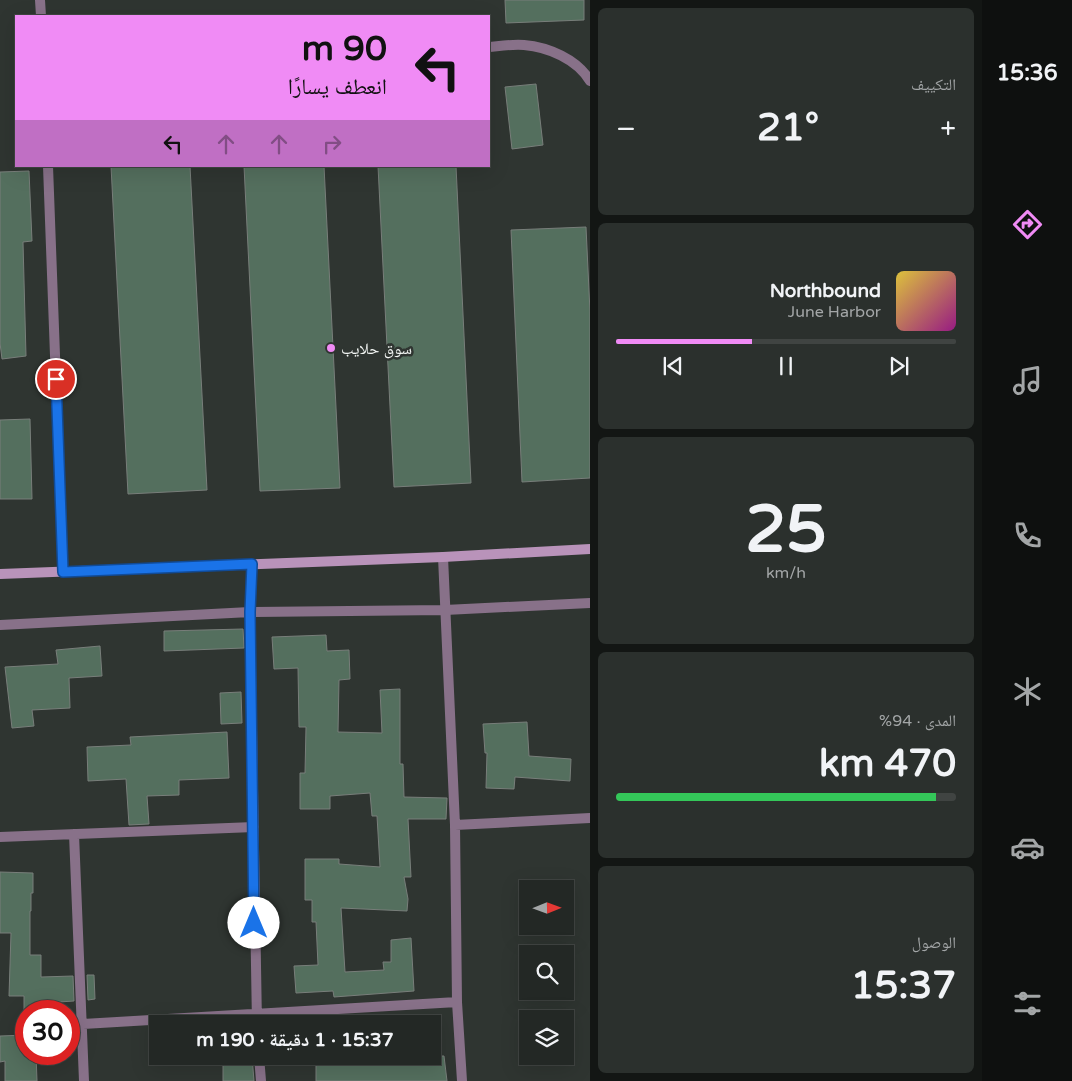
<!DOCTYPE html>
<html lang="ar">
<head>
<meta charset="utf-8">
<style>
	body { margin:0; font-family:"Varela Round","Noto Naskh Arabic",sans-serif; background:#2b302d; color:#f1f3f6; direction:rtl; height:100vh; display:flex; flex-direction:column; font-size:19px; white-space:nowrap }
	* { box-sizing:border-box; margin:0 }
	p { font-size:16px; color:#a3a6a7 }
	.icon { flex:none; width:28px; height:28px; fill:none; stroke:currentColor; stroke-width:2; stroke-linecap:round; stroke-linejoin:round }
	.map { position:relative; flex:1; overflow:hidden; direction:ltr }
	.details { display:flex; flex-direction:column; gap:8px; padding:8px; background:#131614; width:392px }
	.details>* { flex:none }
	.banner { position:absolute; left:15px; top:15px; width:475px; height:152px; border-radius:0px; box-shadow:0 5px 20px #0002,0 0 0 1px #404442; direction:rtl; background:#f08bf5; color:#111; overflow:hidden }
	.needle { width:32px; rotate:89deg }
	.buttons { position:absolute; left:519px; top:880px; display:grid; gap:10px }
	.buttons a { display:grid; place-items:center; width:55px; height:55px; border-radius:0px; background:#232825; box-shadow:0 5px 20px #0002,0 0 0 1px #404442; font-size:25px }
	.speed { position:absolute; left:15px; top:1000px; display:flex; gap:10px; font-size:25px; font-weight:700; text-align:center }
	.speed>* { display:grid; place-content:center; width:65px; height:65px; border-radius:50%; background:#232825; box-shadow:0 5px 20px #0002,0 0 0 1px #404442; line-height:1 }
	.speed .limit { border:8px solid #d22; background:#fff; color:#111 }
	.pin { position:absolute; display:grid; place-items:center; width:42px; height:42px; color:#fff; margin:-21px; border:2px solid #fff; border-radius:50%; box-shadow:0 1px 5px #0007 }
	.me { position:absolute; width:55px; margin:-28px; rotate:0deg; stroke-linejoin:round; filter:drop-shadow(0 0 4px #0008) }
	.turn { display:flex; align-items:center; gap:18px; height:105px; padding:0 20px; font-size:22px }
	.turn .icon { width:65px; height:65px; stroke-width:2.5 }
	.turn b { display:block; font-size:35px; line-height:42px }
	.lanes { display:flex; align-items:center; height:48px; padding:0 20px; background:#0003; justify-content:center; gap:25px; direction:ltr }
	.lanes .off { opacity:.35 }
	.big { font-size:38px; font-weight:800; line-height:1.1 }
	.details .tile { flex:1; display:flex; flex-direction:column; justify-content:center; gap:8px; min-width:0; padding:0 18px; border-radius:8px; background:#2b302d }
	.details .dial { align-items:center; gap:0 }
	.dial b { font-size:65px; line-height:1 }
	.song { display:flex; align-items:center; gap:15px }
	.cover { width:60px; height:60px; border-radius:8px; background:linear-gradient(135deg,hsl(50 70% 55%),hsl(310 70% 35%)) }
	.played { height:5px; border-radius:2px; background:linear-gradient(90deg,#f08bf5 40%,#404442 40%) }
	.keys { display:flex; justify-content:space-around; direction:ltr }
	.heat { display:flex; justify-content:space-between; align-items:center; font-size:28px; direction:ltr }
	.charge { height:8px; border-radius:4px; background:linear-gradient(90deg,#34c759 94%,#404442 0) }
	.trip { position:absolute; left:149px; top:1015px; width:292px; height:50px; border-radius:0px; background:#232825; box-shadow:0 5px 20px #0002,0 0 0 1px #404442; font-weight:800; line-height:50px; text-align:center; direction:rtl }
	main { display:flex; flex:1; min-height:0 }
	.menu { display:flex; flex-direction:column; width:90px; justify-content:space-around; align-items:center; background:#0e100f; color:#a3a6a7 }
	.menu .icon { width:35px; height:35px }
	.menu .current { color:#f08bf5 }
	.menu b { font-size:22px; color:#f1f3f6 }
	.map>svg:first-child { display:block }
</style>
</head>
<body>
<main>
<nav class="menu">
<b>15:36</b>
<svg class="icon current" aria-label="directions" viewBox="0 0 24 24"><path d="M12 3l9 9-9 9-9-9zM9 14v-3h6M13 9l2 2-2 2"/></svg>
<svg class="icon" aria-label="music" viewBox="0 0 24 24"><path d="M9 18V5l10-2v13"/><circle cx="6" cy="18" r="3"/><circle cx="16" cy="16" r="3"/></svg>
<svg class="icon" aria-label="phone" viewBox="0 0 24 24"><path d="M5 4h4l2 5-3 2q2 4 5 5l2-3 5 2v4C11 20 4 13 5 4z"/></svg>
<svg class="icon" aria-label="climate" viewBox="0 0 24 24"><path d="M12 3v18M4 7l16 10M4 17L20 7"/></svg>
<svg class="icon" aria-label="car" viewBox="0 0 24 24"><path d="M5 17H2v-5l4-1 3-4h7l3 4 3 1v5h-3M9 17h6M6 11h13"/><circle cx="7" cy="17" r="2"/><circle cx="17" cy="17" r="2"/></svg>
<svg class="icon" aria-label="filters" viewBox="0 0 24 24"><path d="M4 7h16M4 17h16"/><circle cx="9" cy="7" r="2"/><circle cx="15" cy="17" r="2"/></svg>
</nav>
<section class="details">
<div class="tile"><p>التكييف</p>
<div class="heat"><a>−</a><b class="big">21°</b><a>+</a></div>
</div>
<div class="tile">
<div class="song"><i class="cover"></i><div><b>Northbound</b><p>June Harbor</p></div></div>
<div class="played"></div>
<div class="keys"><svg class="icon" aria-label="previous" viewBox="0 0 24 24"><path d="M18 5L8 12l10 7zM5 5v14"/></svg><svg class="icon" aria-label="pause" viewBox="0 0 24 24"><path d="M8 5v14M16 5v14"/></svg><svg class="icon" aria-label="next" viewBox="0 0 24 24"><path d="M6 5l10 7-10 7zM19 5v14"/></svg></div>
</div>
<div class="tile dial"><b>25</b><p>km/h</p></div>
<div class="tile"><p>المدى · 94%</p><b class="big">470 km</b><div class="charge"></div></div>
<div class="tile"><p>الوصول</p><b class="big">15:37</b></div>
</section>
<div class="map">
<svg width="590" height="1081" viewBox="0 0 590 1081">
	<rect width="100%" height="100%" fill="#2f3531"/>
	<!-- building -->
	<path fill="#546f5e" stroke="#787e7a" d="M505,0H584V20L506,23Z
		M536,84L543,145L512,149L505,87Z
		M111,166H190L207,490L128,494Z
		M244,166H324L340,488L260,491Z
		M378,166H456L471,483L394,487Z
		M29,171L32,241L23,242L26,356L2,359L0,343V172Z
		M586,227L590,312V478L522,482L511,230Z
		M30,419L32,499H0V420Z
		M243,629L244,648L164,651V631Z
		M326,635L327,651L349,650L350,679L339,680L338,732L382,733L380,690L400,689V764H403L404,797L447,798L446,819H408L411,877H404L408,899L407,911L341,908L345,972L384,970L383,962H391V940L411,938L414,991L334,997L333,991L296,993L294,966L318,965L316,922H312V900H305V859H339V864L380,867L377,816H372L370,793L330,796V809H300V773H305L306,727H299L298,668L274,669L272,637Z
		M100,646L102,676L69,678L70,708L32,710L34,726L12,728L5,667L58,664L56,650Z
		M241,692L242,723L221,724L220,693Z
		M527,722L529,756L571,759L570,781L515,777L514,789L486,788L487,753H485L483,724Z
		M227,732L229,778L179,780V795L147,796L149,824L129,825L126,779L88,781L87,747L131,745L130,737Z
		M0,872L33,873V893H31V911H30V955H41V977L73,976L74,1001L44,1003V1011H24V996H9L11,933H0Z
		M87,975H94L95,999L88,1000Z
		M26,1035V1054H36L37,1081H5V1061L0,1062V1036Z
		M223,1056H252L254,1081H223Z
		M316,1056H444L447,1081H316Z"/>
	<g fill="none" stroke-linecap="round" stroke-linejoin="round">
		<!-- street -->
		<path stroke="#887189" stroke-width="10" d="M40,0L41,16
			M489,47C500,46 512,44 524,45C548,47 577,59 590,81
			M48,166L63,572
			M443,557L455,825L457,1002L462,1081
			M252,564L250,612L257,1024
			M0,625L250,612L445,610L590,603
			M455,825L590,818
			M74,834L84,1081
			M0,837L254,827
			M83,1024L457,1002
			M259,1056L261,1081"/>
		<!-- secondary -->
		<path stroke="#b993ba" stroke-width="10" d="M0,574L443,557L590,549"/>
	</g>
	<g fill="none" stroke-linecap="round" stroke-linejoin="round">
		<defs>
			<path id="route" d="M56,379L63,572L252,564L250,612L254,923"/>
		</defs>
		<!-- route casing -->
		<use href="#route" stroke="#114b97" stroke-width="12"/>
		<!-- route -->
		<use href="#route" stroke="#1a73e8" stroke-width="9"/>
	</g>
	<!-- markers -->
	<circle fill="#f08bf5" stroke="#2f3531" stroke-width="2" cx="331" cy="348" r="5"/>
	<g text-anchor="middle" stroke-width="5" stroke-linejoin="round" paint-order="stroke">
		<!-- poi labels -->
		<g font-size="16" fill="#f3f6f4" stroke="#2f3531" text-anchor="start">
			<text x="341" y="354">سوق حلايب</text>
		</g>
	</g>
</svg>
<div class="buttons">
<a><svg class="needle" viewBox="-14 -14 28 28"><path d="M0-13l5 13h-10z" fill="#e53935"/><path d="M0 13l5-13h-10z" fill="#a3a6a7"/></svg></a>
<a><svg class="icon" aria-label="search" viewBox="0 0 24 24"><circle cx="10" cy="10" r="6"/><path d="M15 15l6 6"/></svg></a>
<a><svg class="icon" aria-label="layers" viewBox="0 0 24 24"><path d="M12 4l9 5-9 5-9-5zM3 14l9 5 9-5"/></svg></a>
</div>
<div class="speed"><div class="limit">30</div></div>
<div class="pin" style="left:56px;top:379px;background:#d93025"><svg class="icon" aria-label="arrive" viewBox="0 0 24 24"><path d="M6 21V4h12l-3 4 3 4H6"/></svg></div>
<svg class="me" style="left:254px;top:923px" viewBox="-20 -20 40 40"><circle r="19" fill="#fff"/><path d="M0-13L10 11 0 6-10 11z" fill="#1a73e8"/></svg>
<div class="trip">15:37 · 1 دقيقة · 190 m</div>
<div class="banner">
<div class="turn"><svg class="icon" aria-label="left" viewBox="0 0 24 24"><path d="M17 20v-9H6M10 6l-5 5 5 5"/></svg><div><b>90 m</b>انعطف يسارًا</div></div>
<div class="lanes"><svg class="icon" aria-label="left" viewBox="0 0 24 24"><path d="M17 20v-9H6M10 6l-5 5 5 5"/></svg><svg class="icon off" aria-label="ahead" viewBox="0 0 24 24"><path d="M12 20V5M6 11l6-6 6 6"/></svg><svg class="icon off" aria-label="ahead" viewBox="0 0 24 24"><path d="M12 20V5M6 11l6-6 6 6"/></svg><svg class="icon off" aria-label="right" viewBox="0 0 24 24"><path d="M7 20v-9h11M14 6l5 5-5 5"/></svg></div>
</div>
</div>
</main>
</body>
</html>
